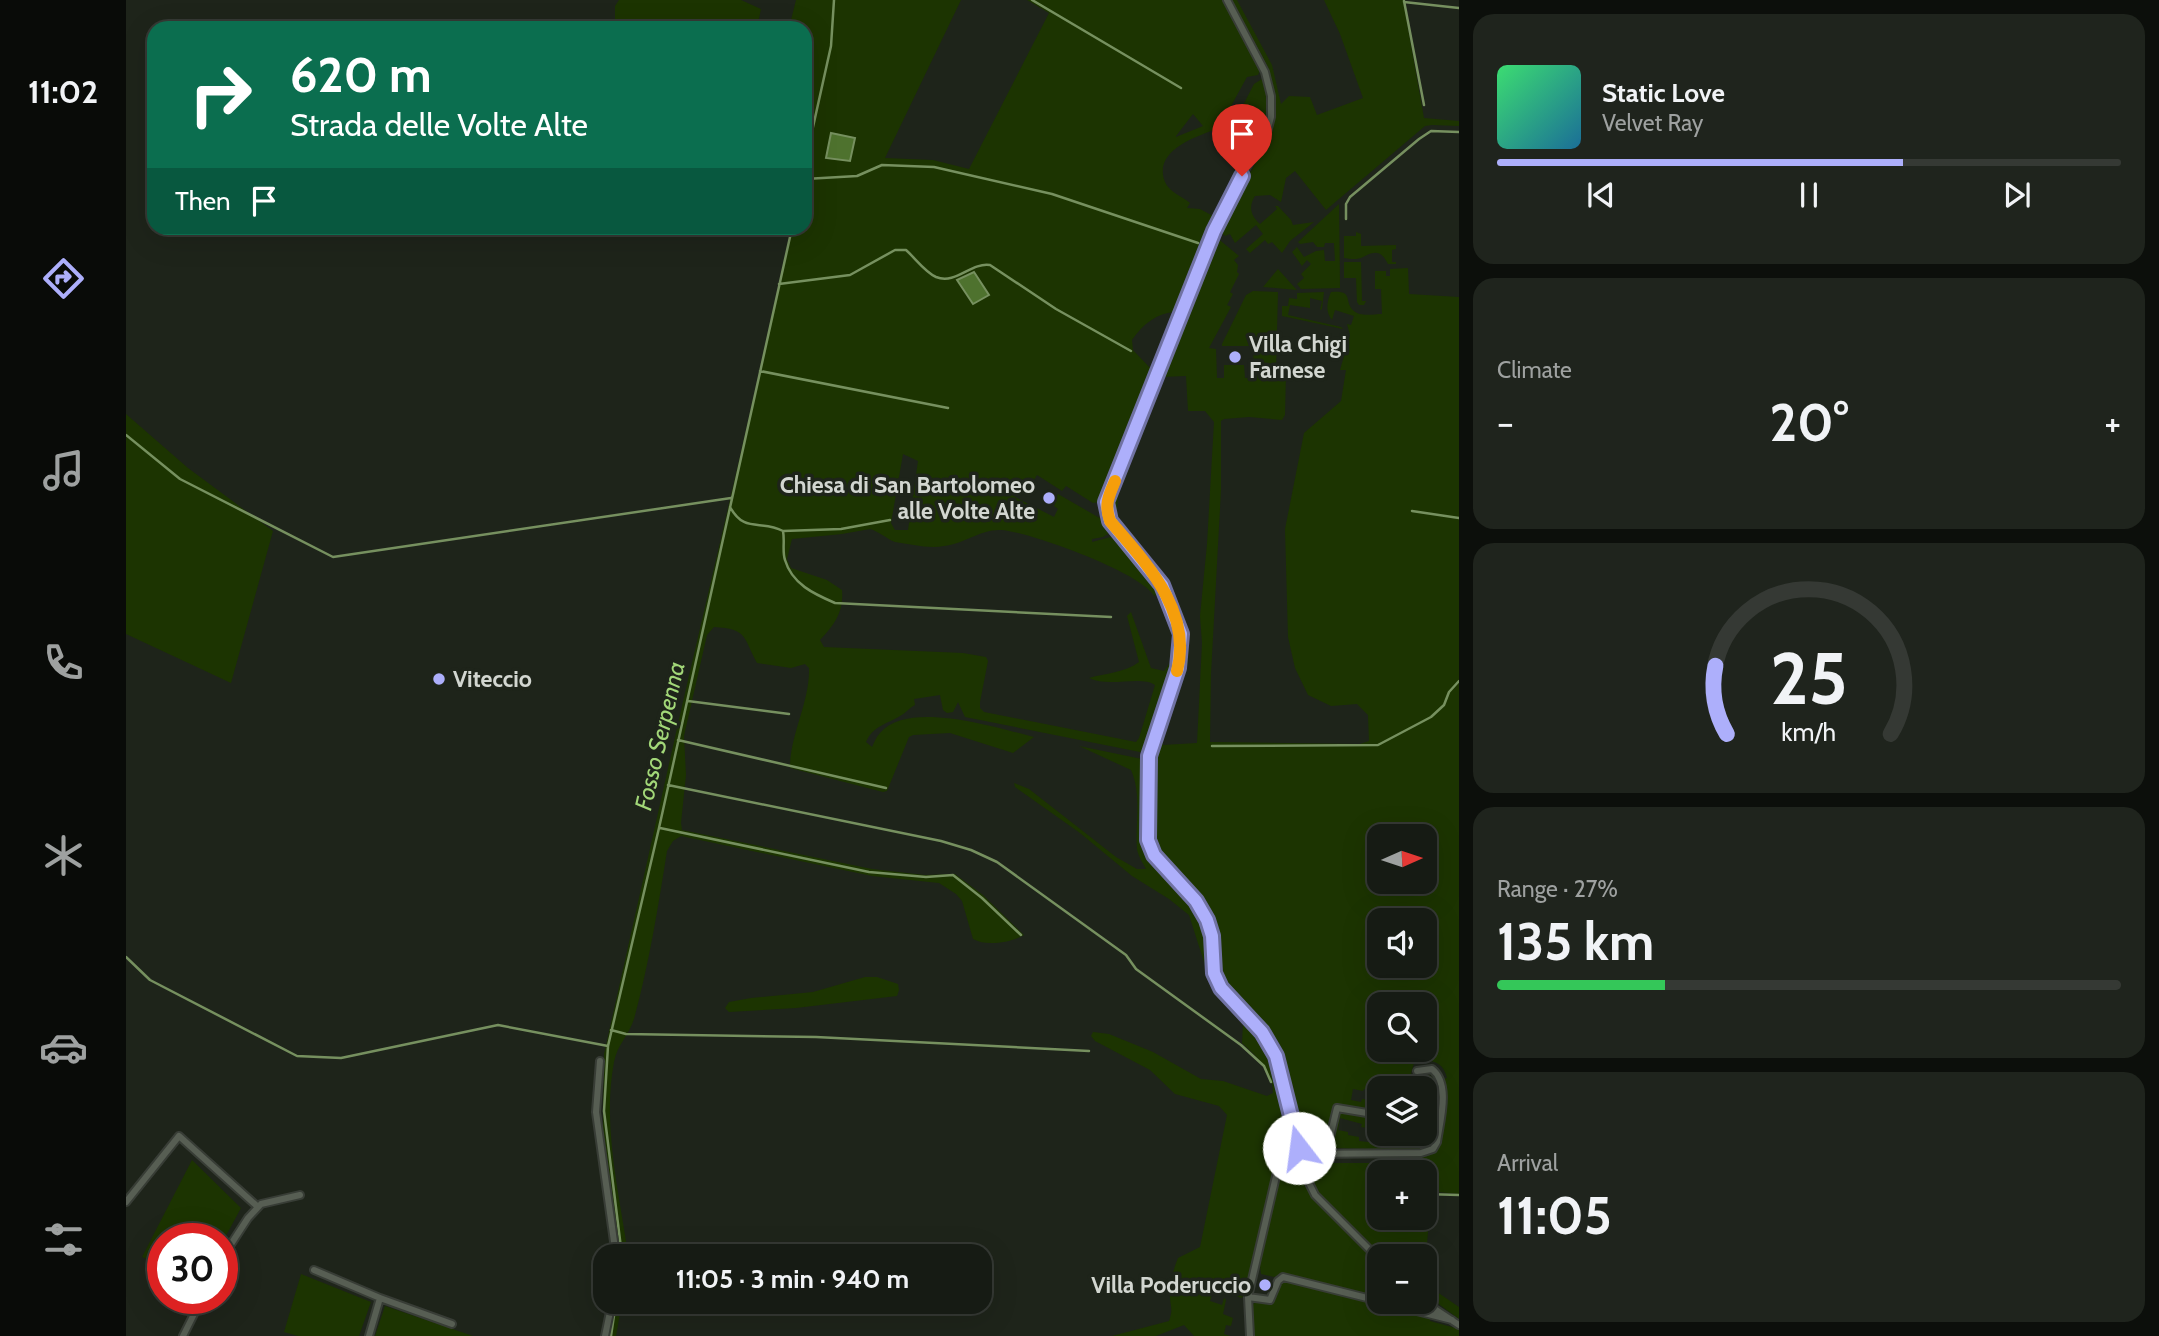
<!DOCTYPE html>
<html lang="en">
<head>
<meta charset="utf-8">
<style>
	body { margin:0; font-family:Cabin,sans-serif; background:#1f241d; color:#f1f3f6; height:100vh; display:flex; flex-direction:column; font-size:26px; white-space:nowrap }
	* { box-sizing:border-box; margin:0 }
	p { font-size:23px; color:#9ea1a0 }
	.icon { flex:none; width:38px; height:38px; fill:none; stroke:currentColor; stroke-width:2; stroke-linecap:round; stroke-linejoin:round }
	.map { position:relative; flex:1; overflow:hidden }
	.drawer { display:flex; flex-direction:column; gap:14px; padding:14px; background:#0c0f0b; width:700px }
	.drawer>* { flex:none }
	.banner { position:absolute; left:21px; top:21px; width:665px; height:214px; border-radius:21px; box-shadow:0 7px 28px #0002,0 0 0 2px #353934; background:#0b6e4f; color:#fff; overflow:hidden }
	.needle { width:46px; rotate:87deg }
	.controls { position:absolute; left:1241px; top:824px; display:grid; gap:14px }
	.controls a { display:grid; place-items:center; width:70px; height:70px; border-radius:14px; background:#161b14; box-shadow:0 7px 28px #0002,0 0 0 2px #353934; font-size:35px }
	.speed { position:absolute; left:21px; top:1223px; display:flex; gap:14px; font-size:35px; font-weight:700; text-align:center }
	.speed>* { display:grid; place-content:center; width:91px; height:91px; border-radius:50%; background:#161b14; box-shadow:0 7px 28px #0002,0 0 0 2px #353934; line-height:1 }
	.speed .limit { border:10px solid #d22; background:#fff; color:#111 }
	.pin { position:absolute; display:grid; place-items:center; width:60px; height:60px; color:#fff; margin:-72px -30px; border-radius:50% 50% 50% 0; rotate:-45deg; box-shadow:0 0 7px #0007 }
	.pin .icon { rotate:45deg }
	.me { position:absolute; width:77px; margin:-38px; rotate:345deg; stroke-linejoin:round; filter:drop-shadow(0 0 5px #0008) }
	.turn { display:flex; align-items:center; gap:24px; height:147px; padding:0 28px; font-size:32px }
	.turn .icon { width:91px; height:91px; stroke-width:2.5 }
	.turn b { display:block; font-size:49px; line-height:60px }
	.then { display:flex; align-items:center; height:66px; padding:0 28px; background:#0003; gap:14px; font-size:26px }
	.big { font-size:52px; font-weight:800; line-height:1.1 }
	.drawer .tile { flex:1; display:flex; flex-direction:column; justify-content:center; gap:10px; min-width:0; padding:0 24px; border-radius:21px; background:#1f241d }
	.drawer .dial { align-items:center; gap:0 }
	.dial svg { height:182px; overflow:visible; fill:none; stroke:#353934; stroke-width:7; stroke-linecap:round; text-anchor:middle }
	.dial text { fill:#f1f3f6; stroke:none }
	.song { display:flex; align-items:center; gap:21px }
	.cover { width:84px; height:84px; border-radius:10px; background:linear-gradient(135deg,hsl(140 70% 55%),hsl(200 70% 35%)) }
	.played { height:7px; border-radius:4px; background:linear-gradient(90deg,#adaffb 65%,#353934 65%) }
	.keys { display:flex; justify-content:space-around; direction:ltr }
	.heat { display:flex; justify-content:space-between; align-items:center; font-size:38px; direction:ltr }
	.charge { height:10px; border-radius:5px; background:linear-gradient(90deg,#34c759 27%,#353934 0) }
	.trip { position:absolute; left:467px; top:1244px; width:399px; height:70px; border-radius:21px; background:#161b14; box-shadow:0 7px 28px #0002,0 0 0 2px #353934; font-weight:800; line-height:70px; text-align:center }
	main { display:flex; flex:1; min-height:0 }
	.tabs { display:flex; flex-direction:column; width:126px; justify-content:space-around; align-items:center; background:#090b08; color:#9ea1a0 }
	.tabs .icon { width:49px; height:49px }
	.tabs .selected { color:#adaffb }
	.tabs b { font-size:32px; color:#f1f3f6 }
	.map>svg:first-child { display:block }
</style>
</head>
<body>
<main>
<nav class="tabs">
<b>11:02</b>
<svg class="icon selected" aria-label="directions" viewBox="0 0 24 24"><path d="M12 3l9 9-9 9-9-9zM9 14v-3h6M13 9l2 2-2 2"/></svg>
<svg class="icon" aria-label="music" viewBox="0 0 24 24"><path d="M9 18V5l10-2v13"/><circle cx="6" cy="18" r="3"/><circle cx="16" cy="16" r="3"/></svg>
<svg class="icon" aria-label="phone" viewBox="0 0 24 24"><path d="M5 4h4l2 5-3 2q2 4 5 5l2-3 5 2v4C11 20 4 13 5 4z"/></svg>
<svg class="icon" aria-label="climate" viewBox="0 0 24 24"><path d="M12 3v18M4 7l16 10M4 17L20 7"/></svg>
<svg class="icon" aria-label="car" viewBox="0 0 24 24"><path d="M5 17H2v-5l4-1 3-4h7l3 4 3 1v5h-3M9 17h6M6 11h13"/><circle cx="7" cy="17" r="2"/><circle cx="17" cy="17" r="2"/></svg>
<svg class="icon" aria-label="filters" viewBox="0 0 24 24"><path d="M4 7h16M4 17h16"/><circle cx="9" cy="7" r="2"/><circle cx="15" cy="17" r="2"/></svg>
</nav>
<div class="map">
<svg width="1333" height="1336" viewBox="0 0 1333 1336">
	<rect width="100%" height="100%" fill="#1e241a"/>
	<!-- green -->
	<path fill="#1c3401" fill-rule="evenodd" d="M493,0H615L635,9L631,28H489V6Z
		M670,0H835L759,158L807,160L843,169L923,13L901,0H1097L1134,70L1132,75L1121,77L1105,106L1114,111L1128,84L1136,79C1142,95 1147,116 1135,130C1128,128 1122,123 1114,123C1106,122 1096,127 1088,130C1066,138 1027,152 1039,182C1043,192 1056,196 1064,203L1061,208L1074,209L1087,216L1078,240L1079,245L1035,356L1032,357L1049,312C1031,313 1017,324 1006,340L1007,350L1026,370L1030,363L1031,365L978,497L973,502L967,503L940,486L936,491L911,475L900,493L893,489L889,497L928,517L932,509L928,506L929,504L927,502L932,494L984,524L985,532L977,537L966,539V542L992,535L1030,581L1052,635L1050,665L1019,753L839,717L832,702L827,712L821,713L817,710L814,695L788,699L789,705C783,708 780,713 774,716C761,724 747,726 740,742L746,747C748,743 750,737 754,733C782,699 872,728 908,737L887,753L824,733L787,735L783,737L761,791L757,792L664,768C664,734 684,702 683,668L679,664L665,668L631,663C617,637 622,629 588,627L581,635L558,736L560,775L555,823L556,830L746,869L799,875L829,874L857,895L898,935C886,942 861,947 847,939L836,901L830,894L813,883L746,876L555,836L547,841L541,851C532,908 523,964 508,1019C503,1035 491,1045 488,1062C476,1125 493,1192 502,1254V1256H493L477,1133L478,1054L556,706L667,228H679V28H663ZM1067,114L1077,126L1050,137V136ZM777,454L792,461L782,530H769L765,523ZM744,529C754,532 761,539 769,542C784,544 803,549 818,546C838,544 855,529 875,530C904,532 1016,573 1028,596L1033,593C1039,609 1055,634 1049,652C1047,658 1042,666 1038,671L1025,668L1005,612L1001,616L1013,662C998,673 980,673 963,678C983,688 1015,675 1029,685L1013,738L1010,742L858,712L854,708V702L862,661L860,657L837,653L698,647L694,640C709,624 718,611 716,590L701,580L665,568L661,559L666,539L716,534Z
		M1106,0H1111L1146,65L1155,104L1163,96L1184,97L1191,115L1237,98L1214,34L1198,0H1277L1298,118L1333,121V126L1306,125L1299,126L1200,210L1169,171L1160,178L1155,202L1144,195L1129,196C1122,207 1125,216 1134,224L1151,209L1149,206H1152L1165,220L1167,225L1188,222L1164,241L1156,253L1146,242L1142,244L1139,240L1124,253L1120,249L1137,234L1130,225L1109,243L1104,234L1099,236L1093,231L1145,134L1150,115V96L1142,67Z
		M1213,204L1214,288L1175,289L1171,284L1178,278L1175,274L1185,264L1181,260L1176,266L1166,252L1171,247L1178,257L1190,251L1198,250L1199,261H1209L1208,243H1199L1198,247H1191L1187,242L1174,244L1172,242Z
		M1230,232L1235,234V246L1270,245V249L1266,250V262H1270V264H1262C1255,250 1249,251 1237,257C1232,260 1224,259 1218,258V236H1230Z
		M1090,237L1113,256L1108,260L1112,265L1111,272L1113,274L1104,292L1107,294L1101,305L1105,307L1083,348L1090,349L1091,378H1098V365H1118L1119,378L1128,377L1127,346H1096V344L1120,295L1127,291L1152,292L1150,372H1160L1159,415L1156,420L1123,417L1098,419L1095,421V490L1085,674L1084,742L1234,744L1243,741L1242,715L1231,704L1205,706L1182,695L1169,668L1162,637L1159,529L1178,433L1215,401L1220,370H1214L1224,335L1221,324L1225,325L1228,316L1209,310L1206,320C1199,312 1201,301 1205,292C1229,290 1217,302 1228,311C1234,317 1248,314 1256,314L1255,289H1249V271H1260V276H1264V269L1282,268L1283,294L1333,297V1194L1312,1192L1305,1198L1299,1266L1298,1256H1258C1237,1236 1172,1189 1181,1157L1204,1156L1205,1163H1253L1254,1156C1268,1156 1291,1161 1304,1155C1319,1148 1320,1093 1317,1079L1321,1078C1317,1060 1303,1058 1288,1063L1285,1073L1288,1078L1303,1075L1308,1078L1312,1100L1308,1122L1299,1121L1298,1088L1248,1087L1247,1090L1238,1089L1237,1091L1227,1089L1225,1100L1235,1102L1236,1099L1253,1100V1113L1208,1104L1201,1140L1177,1144L1175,1143L1167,1085H1164L1169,1125L1151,1056L1096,985L1092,975L1090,937L1081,911L1027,845L1026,757L1054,668C1062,636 1047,591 1026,566C1011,546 988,529 983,504ZM1060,376L1062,411H1079L1088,422L1081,544L1074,616L1076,643L1071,743L1037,745L1036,736L1058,678L1062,663L1063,637L1060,623L1048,604L1036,575L994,523L991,510L994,482L1036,377ZM1253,836H1298V882H1253ZM1253,920H1298V966H1253ZM1253,1004H1298V1050H1253ZM1253,1172H1298V1218H1253Z
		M1218,262H1235L1236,301H1240L1238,305H1233L1231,302L1230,278H1218Z
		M1152,269L1169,288L1171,290L1137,287Z
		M1198,292L1196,309L1194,310L1196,301L1184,298V308L1164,305L1162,315L1215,327L1217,329L1156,316V306H1162L1163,298L1171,299V293Z
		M0,414L62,468L147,531L105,683L0,634Z
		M953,746L1016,759L1019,776V848C1037,874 1066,892 1078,922C1087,945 1081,970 1094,992L1140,1044L1154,1073L1159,1109L1160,1124L1120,1295L1115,1298L1110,1296L1111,1288L1094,1284L1092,1292L1087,1291L1084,1301L1096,1305L1098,1298L1100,1300L1097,1314L1107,1318L1105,1326L1100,1325L1098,1334L1104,1336H1068L1058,1325L1030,1336H986L1043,1321C1047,1309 1045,1309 1044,1298C1043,1285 1047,1270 1052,1258L1074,1247L1101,1115L1093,1106L1049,1094L1024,1070L969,1041L965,1036L967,1032L983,1034L1027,1052L1075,1079L1097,1081L1141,1096L1147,1093C1146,1069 1133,1059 1116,1043L1117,1024L1114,1018L1086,987L1063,915L1043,899L1006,876L954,833L889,787L888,783L903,789L990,857L1011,869H1020C1017,863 1012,856 1011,849C1009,822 1016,795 1005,770Z
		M739,977H751L772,984L773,990L771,996L670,1008L603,1012L599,1008L603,1002L625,998L687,992Z
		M1211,1110L1253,1116V1130L1235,1127L1236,1124L1214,1118L1212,1130L1222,1132V1135L1233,1137V1141L1296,1148L1298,1135L1294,1134H1298L1299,1125L1306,1126L1309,1129L1304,1147L1295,1150L1204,1148Z
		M1165,1125L1177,1178L1187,1198L1253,1262V1299L1157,1273L1148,1277L1135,1274L1133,1258Z
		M66,1160L115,1208L96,1243V1239H37V1266L16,1257Z
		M175,1274L245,1302L233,1336H172L158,1332Z
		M1159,1280L1304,1318V1321L1333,1329V1336H1126V1305L1130,1302L1140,1303L1147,1301L1154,1283Z
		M1298,1283L1333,1307V1319L1299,1294Z
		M487,1302H496L490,1336H482Z
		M259,1306L347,1336H249Z"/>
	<!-- water -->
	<path fill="#4e722e" stroke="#76905f" stroke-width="2" d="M705,133L729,138L724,161L700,158Z
		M848,272L863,295L847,304L831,280Z"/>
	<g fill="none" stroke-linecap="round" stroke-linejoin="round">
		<!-- stream -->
		<path stroke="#76905f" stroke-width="2.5" d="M906,0L1055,88
			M1278,1L1298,105
			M1278,2L1333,8
			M679,163L705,46L708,0
			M679,179L731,176L756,165L808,167L926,194L1072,243
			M1220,219V204L1224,197L1293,139L1305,131L1333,132
			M653,284L724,275L769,250H780C789,258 799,272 810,277C830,285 845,262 864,265L930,309L1005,351
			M634,371L822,408
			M0,435L54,479L207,557L605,498
			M604,507C619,534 634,519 657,531C659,541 656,551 659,560C666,584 688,594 709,603L985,617
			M1286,511L1333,518
			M657,531L715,529L764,520
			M562,701L663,714
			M552,740L760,788
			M1086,746L1252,745L1305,717L1318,705L1323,692L1333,681
			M542,785L815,841L845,850L871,862L1000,955L1010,969L1115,1045L1138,1066L1145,1082
			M534,828L743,872L800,877L827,875L856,898L895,935
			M0,957L24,980L171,1056L215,1058L372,1025L482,1046
			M485,1030L500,1034L690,1037L963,1051
			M1298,1194L1333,1195
			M496,1256L478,1111L482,1046L533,828L666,228
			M485,1336L490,1302"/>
		<defs>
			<path id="minor" d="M1101,0L1139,72L1145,96V117L1141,132L1105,194L1088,231L980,502L984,521L1036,585L1055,634L1052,668L1023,756L1022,840L1028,855L1070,901L1081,920L1086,936L1088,973L1095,988L1136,1032L1150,1056L1180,1177L1189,1195L1253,1259
				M474,1061L470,1112L490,1256
				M1298,1123L1313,1125
				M1173,1148L1203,1141L1211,1108L1253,1115
				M1174,1154L1295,1153L1307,1149L1311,1142C1314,1121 1325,1084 1306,1069L1291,1071
				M0,1202L53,1136L132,1207
				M96,1258L122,1218L135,1204L174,1195
				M188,1270L254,1298L326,1324
				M1122,1297L1144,1300L1152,1281L1157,1277L1253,1301
				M1255,1302L1326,1320
				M1298,1302L1333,1325
				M57,1336L76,1298
				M243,1336L254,1298
				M479,1336L486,1302
				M1124,1336L1122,1297L1164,1116"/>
		</defs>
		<!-- minor casing -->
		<use href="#minor" stroke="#383d36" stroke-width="10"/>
		<!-- minor -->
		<use href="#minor" stroke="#575e53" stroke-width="6"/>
	</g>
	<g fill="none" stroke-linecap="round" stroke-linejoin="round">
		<defs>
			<path id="route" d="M1116,176L1088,231L980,502L984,521L1036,585L1055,634L1052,668L1023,756L1022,840L1028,855L1070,901L1081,920L1086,936L1088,973L1095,988L1136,1032L1150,1056L1173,1148"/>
		</defs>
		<!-- route casing -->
		<use href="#route" stroke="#7072a3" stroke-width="18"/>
		<!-- route -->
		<use href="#route" stroke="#adaffb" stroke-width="12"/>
		<!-- slow -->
		<path stroke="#f59e0b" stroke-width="12" d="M989,481C983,495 978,505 984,521C1019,562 1067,611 1051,671"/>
	</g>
	<!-- markers -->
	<g fill="#adaffb" stroke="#1e241a" stroke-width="2.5">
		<circle cx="1109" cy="357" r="7"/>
		<circle cx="923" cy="498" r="7"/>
		<circle cx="313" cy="679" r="7"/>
		<circle cx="1139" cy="1285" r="7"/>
	</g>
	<g text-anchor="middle" stroke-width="7" stroke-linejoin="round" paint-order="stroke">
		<!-- poi labels -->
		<g font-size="23" font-weight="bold" fill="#d2d6d0" stroke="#1e241a" text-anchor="start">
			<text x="1123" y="352">Villa Chigi<tspan x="1123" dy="26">Farnese</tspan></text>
			<text x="909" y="493" text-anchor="end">Chiesa di San Bartolomeo<tspan x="909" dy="26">alle Volte Alte</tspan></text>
			<text x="327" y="687">Viteccio</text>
			<text x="1125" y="1293" text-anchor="end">Villa Poderuccio</text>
		</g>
		<!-- water labels -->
		<g font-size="24" font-style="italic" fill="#a2d778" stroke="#1e241a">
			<text transform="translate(534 736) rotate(-77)" y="8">Fosso Serpenna</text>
		</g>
	</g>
</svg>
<div class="controls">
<a><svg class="needle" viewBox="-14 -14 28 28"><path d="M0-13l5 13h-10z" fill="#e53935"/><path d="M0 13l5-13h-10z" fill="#9ea1a0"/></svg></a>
<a><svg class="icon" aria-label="sound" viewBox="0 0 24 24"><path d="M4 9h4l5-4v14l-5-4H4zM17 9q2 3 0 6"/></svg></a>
<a><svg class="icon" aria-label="search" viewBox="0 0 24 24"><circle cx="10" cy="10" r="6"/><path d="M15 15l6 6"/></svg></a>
<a><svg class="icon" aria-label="layers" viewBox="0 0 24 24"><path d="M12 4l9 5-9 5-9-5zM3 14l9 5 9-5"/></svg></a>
<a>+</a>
<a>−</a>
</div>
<div class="speed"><div class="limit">30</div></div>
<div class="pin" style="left:1116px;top:176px;background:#d93025"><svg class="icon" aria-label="arrive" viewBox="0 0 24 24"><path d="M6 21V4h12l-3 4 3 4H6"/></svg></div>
<svg class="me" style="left:1173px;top:1148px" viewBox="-20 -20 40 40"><circle r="19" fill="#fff"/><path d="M0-13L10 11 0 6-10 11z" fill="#adaffb"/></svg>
<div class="trip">11:05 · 3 min · 940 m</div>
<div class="banner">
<div class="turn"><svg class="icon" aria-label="right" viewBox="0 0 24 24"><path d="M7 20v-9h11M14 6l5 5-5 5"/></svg><div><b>620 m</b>Strada delle Volte Alte</div></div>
<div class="then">Then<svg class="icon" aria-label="arrive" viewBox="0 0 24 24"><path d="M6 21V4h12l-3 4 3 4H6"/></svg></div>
</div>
</div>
<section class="drawer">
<div class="tile">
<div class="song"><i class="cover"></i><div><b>Static Love</b><p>Velvet Ray</p></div></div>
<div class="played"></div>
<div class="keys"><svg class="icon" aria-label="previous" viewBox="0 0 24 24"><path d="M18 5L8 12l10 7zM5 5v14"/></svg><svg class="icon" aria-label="pause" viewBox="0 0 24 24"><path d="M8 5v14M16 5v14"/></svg><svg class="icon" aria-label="next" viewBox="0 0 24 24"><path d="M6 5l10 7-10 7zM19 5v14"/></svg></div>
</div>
<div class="tile"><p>Climate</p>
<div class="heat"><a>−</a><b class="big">20°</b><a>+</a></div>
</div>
<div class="tile dial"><svg viewBox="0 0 100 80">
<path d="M14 69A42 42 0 1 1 86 69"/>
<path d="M14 69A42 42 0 0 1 9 39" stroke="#adaffb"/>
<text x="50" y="56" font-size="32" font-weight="700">25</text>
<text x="50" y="72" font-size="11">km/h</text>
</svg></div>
<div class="tile"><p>Range · 27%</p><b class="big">135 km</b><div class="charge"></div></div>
<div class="tile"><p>Arrival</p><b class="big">11:05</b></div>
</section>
</main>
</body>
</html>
